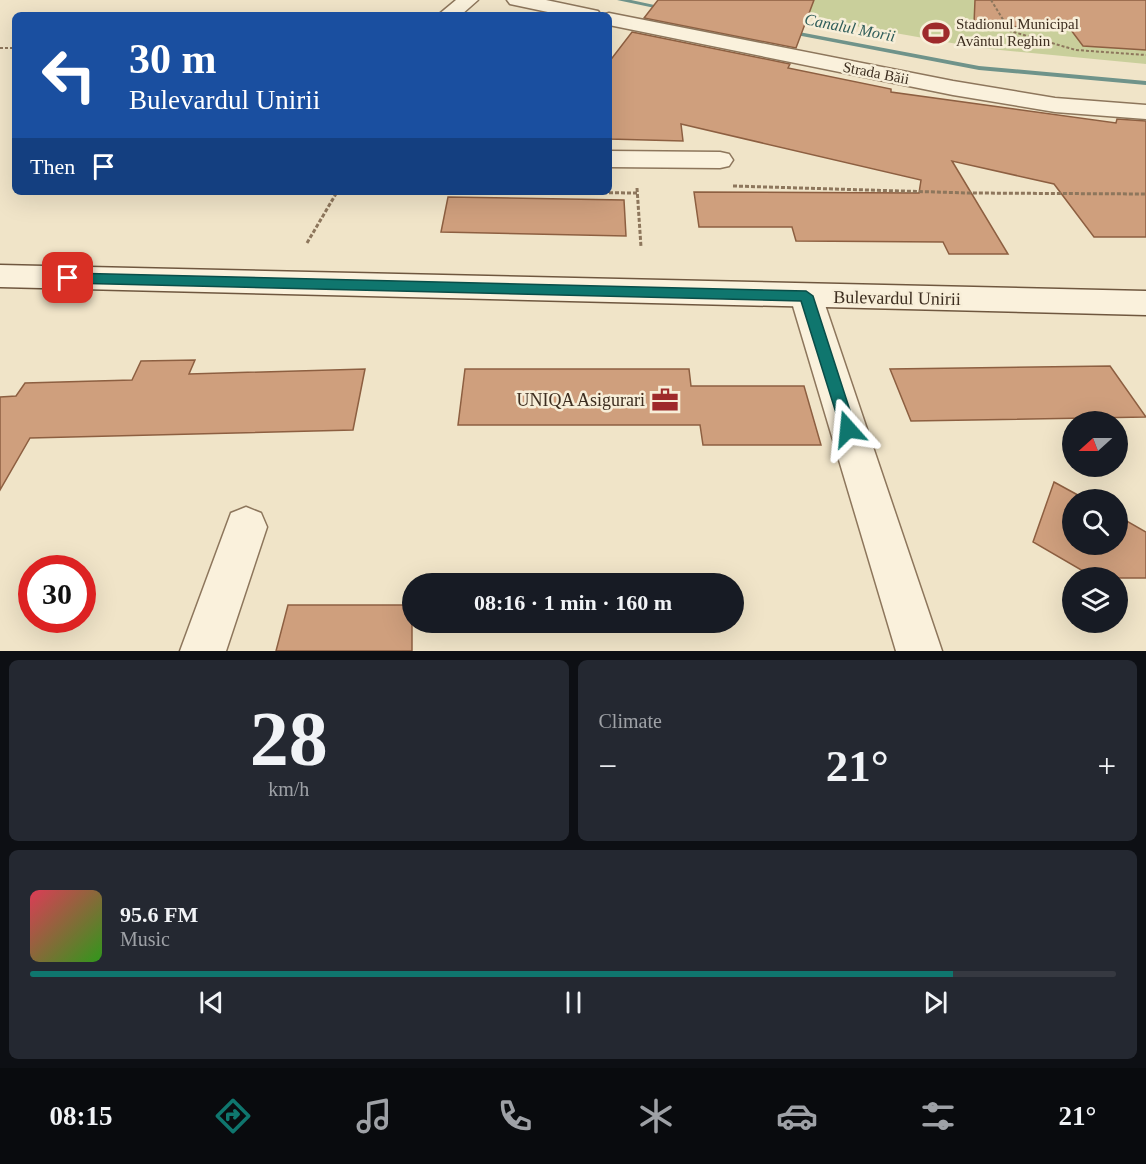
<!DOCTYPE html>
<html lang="en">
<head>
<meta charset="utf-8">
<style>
	body { margin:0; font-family:Georgia,serif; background:#242831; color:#f1f3f6; height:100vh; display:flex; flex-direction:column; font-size:22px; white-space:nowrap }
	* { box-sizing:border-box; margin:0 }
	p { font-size:20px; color:#9ea1a6 }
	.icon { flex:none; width:33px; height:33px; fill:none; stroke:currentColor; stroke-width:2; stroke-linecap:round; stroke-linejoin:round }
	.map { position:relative; height:651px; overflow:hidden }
	.drawer { display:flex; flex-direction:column; gap:9px; padding:9px; background:#0d0f14; flex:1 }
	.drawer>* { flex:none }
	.guide { position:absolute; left:12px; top:12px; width:600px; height:183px; border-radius:9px; box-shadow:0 6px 24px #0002; background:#1a4fa0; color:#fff; overflow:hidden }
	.needle { width:39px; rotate:249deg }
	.buttons { position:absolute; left:1062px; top:411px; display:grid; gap:12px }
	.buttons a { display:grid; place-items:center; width:66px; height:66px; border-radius:50%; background:#171b24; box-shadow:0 6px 24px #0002; font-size:30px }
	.speed { position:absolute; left:18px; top:555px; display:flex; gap:12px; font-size:30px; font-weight:700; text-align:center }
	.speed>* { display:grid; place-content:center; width:78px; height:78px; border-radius:50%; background:#171b24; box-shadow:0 6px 24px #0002; line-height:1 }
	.speed .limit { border:9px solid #d22; background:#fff; color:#111 }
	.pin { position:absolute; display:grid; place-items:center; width:51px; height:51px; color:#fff; margin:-26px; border-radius:12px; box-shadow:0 3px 9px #0006 }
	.me { position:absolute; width:66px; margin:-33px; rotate:342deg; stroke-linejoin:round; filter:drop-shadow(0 0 4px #0008) }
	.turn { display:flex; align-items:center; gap:21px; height:126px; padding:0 18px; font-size:27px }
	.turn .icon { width:78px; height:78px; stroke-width:2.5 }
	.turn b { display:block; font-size:42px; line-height:51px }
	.then { display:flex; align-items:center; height:57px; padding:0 18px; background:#0003; gap:12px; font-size:22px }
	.big { font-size:45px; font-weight:600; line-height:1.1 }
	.drawer .tile { flex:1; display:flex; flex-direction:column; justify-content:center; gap:9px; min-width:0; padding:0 21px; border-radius:9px; background:#242831 }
	.drawer .dial { align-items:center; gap:0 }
	.dial b { font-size:78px; line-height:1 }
	.song { display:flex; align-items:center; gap:18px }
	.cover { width:72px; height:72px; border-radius:9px; background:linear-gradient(135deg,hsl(350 70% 55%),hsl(110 70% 35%)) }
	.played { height:6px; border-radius:3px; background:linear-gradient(90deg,#0f766e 85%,#363941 85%) }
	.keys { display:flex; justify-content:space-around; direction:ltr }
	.heat { display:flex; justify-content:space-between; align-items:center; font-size:33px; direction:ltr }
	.drawer .tiles { flex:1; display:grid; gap:9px; grid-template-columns:1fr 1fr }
	.tile:last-child { grid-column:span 2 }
	.trip { position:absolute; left:402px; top:573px; width:342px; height:60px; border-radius:30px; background:#171b24; box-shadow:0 6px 24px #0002; font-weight:600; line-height:60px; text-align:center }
	.tabs { display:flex; height:96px; justify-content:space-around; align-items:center; background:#090b0e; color:#9ea1a6 }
	.tabs .icon { width:42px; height:42px }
	.tabs .on { color:#0f766e }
	.tabs b { font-size:27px; color:#f1f3f6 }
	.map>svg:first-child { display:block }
</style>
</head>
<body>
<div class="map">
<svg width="1146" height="651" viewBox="0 0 1146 651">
	<rect width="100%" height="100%" fill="#f0e4c8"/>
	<!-- green -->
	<path fill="#c9cf9b" d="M709,0H1146V64L980,48Z"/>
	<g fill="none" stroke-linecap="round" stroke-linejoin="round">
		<!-- stream -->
		<path fill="#6f938a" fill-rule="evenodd" d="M617,0H631L673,9L669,11Z
			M783,29L979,66L1146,81V85L979,70L786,33L782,31Z"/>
	</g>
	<!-- building -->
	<path fill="#cf9f7d" stroke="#8d5f41" stroke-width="1.5" d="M658,0H814L796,48L644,18Z
		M975,0H1146V50L1083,46L1071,30L974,24Z
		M632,32L790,64L788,68L891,89V92L1116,123L1117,119L1146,121V237H1094L1054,184L952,161L1008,254H949L943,242L796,241L792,227H699L694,192L919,193L921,180L681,124L683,141L609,139V62Z
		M448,197L624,200L626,236L441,232Z
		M195,360L189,374L365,369L353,430L30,438L0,490V397L16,396L25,383L132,380L141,361Z
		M1110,366L1146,417L911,421L890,369Z
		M465,369H689L691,386H804L821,445H703L700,425H458Z
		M1054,482L1087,500H1072V544H1118V516L1146,532V578H1095L1033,542Z
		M288,605H412V651H276Z"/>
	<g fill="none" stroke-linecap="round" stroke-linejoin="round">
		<defs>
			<path id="street" d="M456,0H478L461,15H438Z
				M507,0H546L598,11L601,15H562L510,4Z
				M609,13L953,81L1055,98L1146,105V119L1055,112L953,95L609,25V15H602Z
				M609,151L720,152L729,154L733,160L729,166L720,168L609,167Z
				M806,284L817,288L822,296L942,651H896L790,296L795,288Z
				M246,507L261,513L267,527L226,651H180L231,513Z"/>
			<path id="secondary" d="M0,265L1146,291V315L0,287Z"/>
		</defs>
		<!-- street casing -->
		<use href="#street" stroke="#8d765c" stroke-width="3"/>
		<!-- secondary casing -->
		<use href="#secondary" stroke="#6f573f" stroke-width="3"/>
		<!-- path-far1 -->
		<path stroke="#8d765c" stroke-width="2" stroke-dasharray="3 2" stroke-linecap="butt" d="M991,0L1010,31L1076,50L1146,55
			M0,48H15"/>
		<!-- path -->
		<path stroke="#8d765c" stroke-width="3" stroke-dasharray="4 2" stroke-linecap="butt" d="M733,186L969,193L1146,194
			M637,188L641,247
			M537,192L637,193
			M307,243L337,192"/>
		<!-- street -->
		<use href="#street" fill="#faf1dc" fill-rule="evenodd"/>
		<!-- secondary -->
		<use href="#secondary" fill="#faf1dc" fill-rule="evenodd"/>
	</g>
	<!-- route -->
	<path fill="#0f766e" stroke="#0a4d48" stroke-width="1.5" d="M68,273L806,291L813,296L856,429L854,434L848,436L843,434L841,429L801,301L68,283L62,278Z"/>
	<!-- icons -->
	<defs>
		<symbol id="stadium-bare" viewBox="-9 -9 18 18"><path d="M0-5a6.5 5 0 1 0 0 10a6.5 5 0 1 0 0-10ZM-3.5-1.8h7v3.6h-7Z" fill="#9e2a2b" stroke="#f7eed8" stroke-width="2.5" paint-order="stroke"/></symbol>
		<symbol id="office-bare" viewBox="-9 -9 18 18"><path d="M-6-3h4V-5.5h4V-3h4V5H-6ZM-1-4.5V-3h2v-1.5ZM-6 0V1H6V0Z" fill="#9e2a2b" stroke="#f7eed8" stroke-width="2.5" paint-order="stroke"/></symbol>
	</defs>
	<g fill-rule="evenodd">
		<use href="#stadium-bare" x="917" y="14" width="38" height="38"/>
		<use href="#office-bare" x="646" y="381" width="38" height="38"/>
	</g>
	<g text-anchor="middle" stroke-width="5" stroke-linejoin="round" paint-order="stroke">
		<!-- far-poi labels -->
		<g font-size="15" fill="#3d2e20" stroke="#f7eed8" text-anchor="start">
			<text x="956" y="29">Stadionul Municipal<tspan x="956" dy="17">Avântul Reghin</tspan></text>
		</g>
		<!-- far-street labels -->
		<g font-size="15" fill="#3d2e20" stroke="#f7eed8">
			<text transform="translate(876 73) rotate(11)" y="5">Strada Băii</text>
		</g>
		<!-- far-water labels -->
		<g font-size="16" font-style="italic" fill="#2f5d5a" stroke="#f7eed8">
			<text transform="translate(850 27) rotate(11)" y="6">Canalul Morii</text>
		</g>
		<!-- street labels -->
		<g font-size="18" fill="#3d2e20" stroke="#f7eed8">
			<text transform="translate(897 298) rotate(1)" y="6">Bulevardul Unirii</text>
		</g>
		<!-- poi labels -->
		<g font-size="18" fill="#3d2e20" stroke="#f7eed8" text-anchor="end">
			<text x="645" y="406">UNIQA Asigurari</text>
		</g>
	</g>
</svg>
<div class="buttons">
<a><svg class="needle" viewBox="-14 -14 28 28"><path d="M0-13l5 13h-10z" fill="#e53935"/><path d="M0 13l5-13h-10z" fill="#9ea1a6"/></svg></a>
<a><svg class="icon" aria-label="search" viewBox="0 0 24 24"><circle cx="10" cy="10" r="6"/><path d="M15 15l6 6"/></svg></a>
<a><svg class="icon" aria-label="layers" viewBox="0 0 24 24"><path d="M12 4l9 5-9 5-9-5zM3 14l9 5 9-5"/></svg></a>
</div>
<div class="speed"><div class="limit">30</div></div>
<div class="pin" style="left:68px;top:278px;background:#d93025"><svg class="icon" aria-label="arrive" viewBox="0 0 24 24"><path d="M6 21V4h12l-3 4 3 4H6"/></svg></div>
<svg class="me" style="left:848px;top:429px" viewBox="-20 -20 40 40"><path d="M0-17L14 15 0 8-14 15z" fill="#0f766e" stroke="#fff" stroke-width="4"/></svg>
<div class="trip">08:16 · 1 min · 160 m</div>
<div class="guide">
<div class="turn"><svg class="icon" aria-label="left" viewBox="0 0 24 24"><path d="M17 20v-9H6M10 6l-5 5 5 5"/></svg><div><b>30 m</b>Bulevardul Unirii</div></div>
<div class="then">Then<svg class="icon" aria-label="arrive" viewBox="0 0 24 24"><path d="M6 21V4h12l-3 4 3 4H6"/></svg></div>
</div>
</div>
<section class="drawer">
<div class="tiles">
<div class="tile dial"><b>28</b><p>km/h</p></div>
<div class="tile"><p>Climate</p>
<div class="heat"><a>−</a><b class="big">21°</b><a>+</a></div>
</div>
<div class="tile">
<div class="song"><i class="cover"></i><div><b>95.6 FM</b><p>Music</p></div></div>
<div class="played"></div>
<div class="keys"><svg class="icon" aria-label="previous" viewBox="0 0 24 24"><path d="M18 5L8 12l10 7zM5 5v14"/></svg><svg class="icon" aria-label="pause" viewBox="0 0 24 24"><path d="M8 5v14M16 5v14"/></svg><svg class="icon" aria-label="next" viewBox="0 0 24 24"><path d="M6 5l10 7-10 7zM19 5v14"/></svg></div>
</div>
</div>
</section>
<nav class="tabs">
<b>08:15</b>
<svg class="icon on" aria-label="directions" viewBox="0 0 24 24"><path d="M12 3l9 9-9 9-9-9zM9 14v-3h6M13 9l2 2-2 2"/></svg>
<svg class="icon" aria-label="music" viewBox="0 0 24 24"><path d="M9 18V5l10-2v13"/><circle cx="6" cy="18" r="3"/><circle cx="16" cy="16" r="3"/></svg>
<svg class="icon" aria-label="phone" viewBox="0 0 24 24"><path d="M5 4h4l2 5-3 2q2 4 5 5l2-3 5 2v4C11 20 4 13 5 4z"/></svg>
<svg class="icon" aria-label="climate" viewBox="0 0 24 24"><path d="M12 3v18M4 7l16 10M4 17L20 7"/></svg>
<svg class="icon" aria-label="car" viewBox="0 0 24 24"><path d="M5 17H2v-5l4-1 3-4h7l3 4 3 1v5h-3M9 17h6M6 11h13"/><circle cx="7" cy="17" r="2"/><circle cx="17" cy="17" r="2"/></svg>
<svg class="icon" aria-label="filters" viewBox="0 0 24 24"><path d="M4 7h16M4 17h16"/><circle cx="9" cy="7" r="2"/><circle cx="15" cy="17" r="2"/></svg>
<b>21°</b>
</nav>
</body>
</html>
